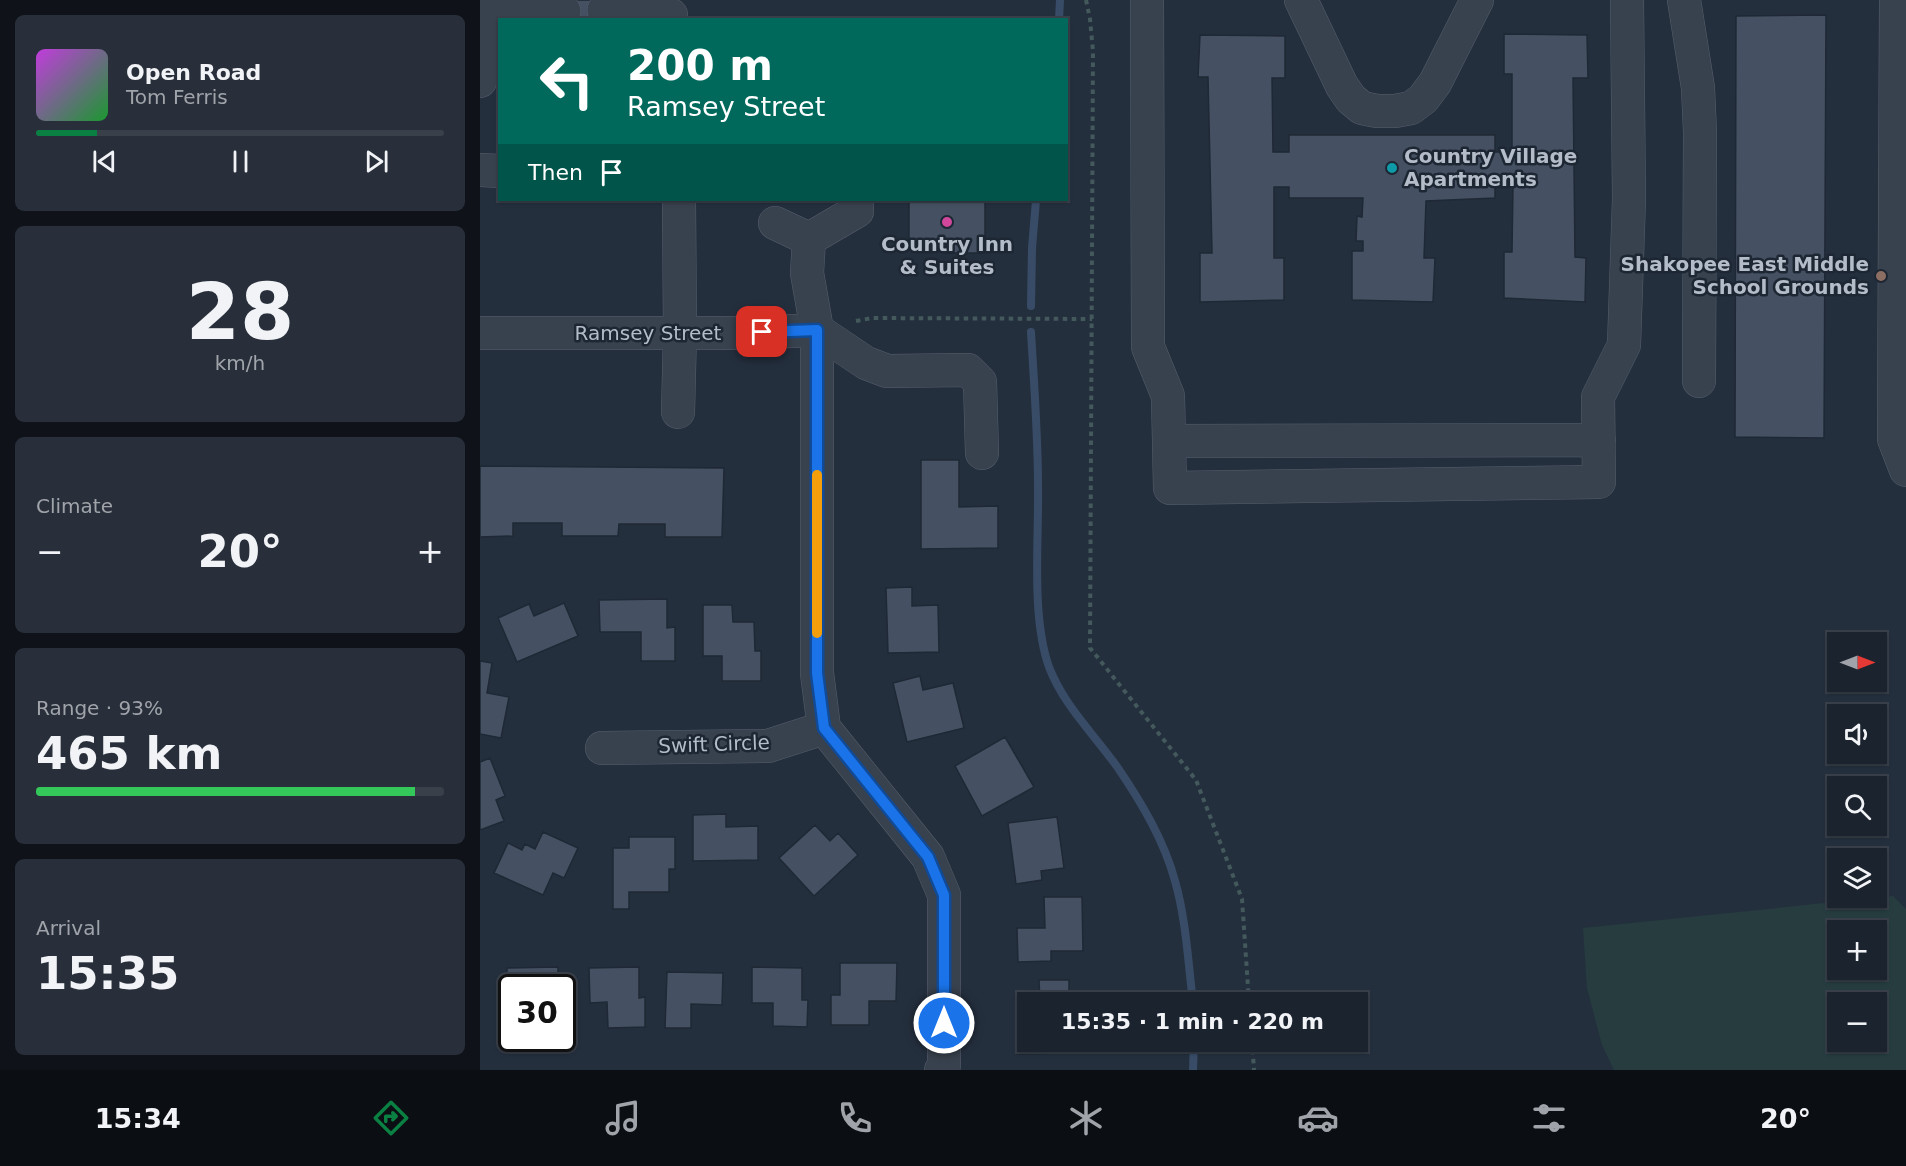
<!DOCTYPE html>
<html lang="en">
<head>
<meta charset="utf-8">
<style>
	body { margin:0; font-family:"DejaVu Sans",sans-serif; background:#282f3a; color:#f1f3f6; height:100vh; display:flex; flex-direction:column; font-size:22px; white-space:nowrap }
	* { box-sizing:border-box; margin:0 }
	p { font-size:20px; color:#a0a4aa }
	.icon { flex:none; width:33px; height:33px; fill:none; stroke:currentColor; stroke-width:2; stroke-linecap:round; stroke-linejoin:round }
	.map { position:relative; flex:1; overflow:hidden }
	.details { display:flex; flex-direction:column; gap:15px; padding:15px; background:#0f1319; width:480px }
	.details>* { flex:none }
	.hud { position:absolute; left:18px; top:18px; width:570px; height:183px; border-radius:0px; box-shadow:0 2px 4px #0004,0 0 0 2px #39404a; background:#00695c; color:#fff; overflow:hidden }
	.needle { width:39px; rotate:90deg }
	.controls { position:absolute; left:1347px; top:632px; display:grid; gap:12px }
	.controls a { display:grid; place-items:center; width:60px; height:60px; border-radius:0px; background:#1b232e; box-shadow:0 2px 4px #0004,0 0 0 2px #39404a; font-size:30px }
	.speed { position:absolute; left:18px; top:974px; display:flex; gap:12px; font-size:30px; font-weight:700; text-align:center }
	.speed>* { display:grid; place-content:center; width:78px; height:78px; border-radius:50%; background:#1b232e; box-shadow:0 2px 4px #0004,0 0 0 2px #39404a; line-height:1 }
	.speed .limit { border:3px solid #111; border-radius:9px; background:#fff; color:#111 }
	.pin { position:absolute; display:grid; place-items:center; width:51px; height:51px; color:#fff; margin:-26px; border-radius:12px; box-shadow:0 3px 9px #0006 }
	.me { position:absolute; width:66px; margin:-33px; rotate:0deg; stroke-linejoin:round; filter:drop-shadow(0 0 4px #0008) }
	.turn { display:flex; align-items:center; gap:21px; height:126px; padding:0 30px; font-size:27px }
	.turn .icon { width:78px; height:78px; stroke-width:2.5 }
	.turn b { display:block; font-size:42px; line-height:51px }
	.then { display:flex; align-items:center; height:57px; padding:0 30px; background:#0003; gap:12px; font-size:22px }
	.big { font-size:45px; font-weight:600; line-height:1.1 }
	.details .widget { flex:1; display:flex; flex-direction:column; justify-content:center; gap:9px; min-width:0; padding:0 21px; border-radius:9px; background:#282f3a }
	.details .dial { align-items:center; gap:0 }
	.dial b { font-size:78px; line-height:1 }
	.song { display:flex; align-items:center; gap:18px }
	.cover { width:72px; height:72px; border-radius:9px; background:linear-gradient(135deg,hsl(290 70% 55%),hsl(130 70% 35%)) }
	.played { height:6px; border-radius:3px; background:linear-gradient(90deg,#0b8043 15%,#39404a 15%) }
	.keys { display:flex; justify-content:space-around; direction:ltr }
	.heat { display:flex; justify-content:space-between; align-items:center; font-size:33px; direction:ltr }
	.charge { height:9px; border-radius:4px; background:linear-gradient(90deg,#34c759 93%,#39404a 0) }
	.trip { position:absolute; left:537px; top:992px; width:351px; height:60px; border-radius:0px; background:#1b232e; box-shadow:0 2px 4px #0004,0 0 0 2px #39404a; font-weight:600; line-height:60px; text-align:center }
	.tab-bar { display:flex; height:96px; justify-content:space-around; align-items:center; background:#0b0e12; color:#a0a4aa }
	.tab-bar .icon { width:42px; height:42px }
	.tab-bar .selected { color:#0b8043 }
	.tab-bar b { font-size:27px; color:#f1f3f6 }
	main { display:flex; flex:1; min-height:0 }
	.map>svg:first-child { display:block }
</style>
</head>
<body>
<main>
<section class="details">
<div class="widget">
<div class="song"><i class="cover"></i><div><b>Open Road</b><p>Tom Ferris</p></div></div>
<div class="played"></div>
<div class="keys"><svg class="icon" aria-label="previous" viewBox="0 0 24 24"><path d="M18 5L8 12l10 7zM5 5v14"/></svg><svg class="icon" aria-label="pause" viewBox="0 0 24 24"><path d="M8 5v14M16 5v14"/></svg><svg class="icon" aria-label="next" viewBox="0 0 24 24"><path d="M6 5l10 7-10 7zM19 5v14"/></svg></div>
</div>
<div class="widget dial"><b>28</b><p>km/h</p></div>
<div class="widget"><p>Climate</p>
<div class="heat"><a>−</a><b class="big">20°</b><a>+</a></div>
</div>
<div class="widget"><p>Range · 93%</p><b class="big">465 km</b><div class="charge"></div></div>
<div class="widget"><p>Arrival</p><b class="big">15:35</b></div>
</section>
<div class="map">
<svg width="1426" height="1070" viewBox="0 0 1426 1070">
	<rect width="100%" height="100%" fill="#242f3e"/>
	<!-- green -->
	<path fill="#263c3f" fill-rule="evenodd" d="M1413,896L1426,909V1070H1134L1122,1045L1107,988L1103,928ZM1358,930H1396V969H1358ZM1358,1002H1396V1041H1358Z"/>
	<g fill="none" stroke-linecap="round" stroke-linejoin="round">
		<!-- stream -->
		<path stroke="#394c67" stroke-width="8" d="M579,20L580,0
			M551,306L552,248L556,200
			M551,332C554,383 558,435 558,486C559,541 551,616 569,667C584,706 614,734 638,768C661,802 684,840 695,881C706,919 708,962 713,1002
			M713,1070L714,1041"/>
	</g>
	<!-- building -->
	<path fill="#455162" stroke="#1f2835" stroke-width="1.5" d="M84,0H124V20H84Z
		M1346,15L1344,438L1255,437L1256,16Z
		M1024,34L1107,35L1108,78H1093L1095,257L1106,258L1105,302L1024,298V252H1032L1033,184H1015V198L946,201L944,258H955L953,302L872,300V251H883V241H876L877,216L882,217L883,198H809V187H794V258H804V300L720,302V253H732L728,77H718L720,35L805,36V78H792L793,152H809V135H1015V152H1032V74H1024Z
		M429,200H505V253H465L466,244H429Z
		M441,460H479V507L518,506V548L441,549Z
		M0,466L244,468L242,537H185V524H139L138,536H82V523H33V536L0,537Z
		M432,587V606L458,605L459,652L408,653L406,588Z
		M187,599V628L195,627V661H161V632H120L119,600Z
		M84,603L98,636L37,662L18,618L49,604L54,616Z
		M223,605H252L253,622H274L275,651H281V681H242V656H223Z
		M0,661L12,663L7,693L29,697L21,738L0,734Z
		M440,676L443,690L473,683L484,728L427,742L413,683Z
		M525,737L554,787L502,816L475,766Z
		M10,758L25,796L16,800L24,821L0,830V762Z
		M246,814V827L278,826V860L213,861V815Z
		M577,817L584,868L561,871L562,880L536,884L528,823Z
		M335,825L350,841L358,833L378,855L334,896L299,858Z
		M63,832L98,848L84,878L73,873L63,895L14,873L28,843L42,850L45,844L55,849Z
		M149,837H195V869H189V892H149V909H133V848H149Z
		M564,897H602L603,951H571V961L538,962L537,928H565Z
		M360,963H417L416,1001H389V1025H351V995H360Z
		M78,967V987H32V1003L27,1004V968Z
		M159,967V998L165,997V1027L128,1028L127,1002L110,1003L109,968Z
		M272,967L322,968V1000H328L327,1027L293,1026V1003H272Z
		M187,972L243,973L242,1005L211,1004V1028H185Z
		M559,980H589V993L600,992V1002H560Z
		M536,1018H548V1041H614V1052L537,1054Z"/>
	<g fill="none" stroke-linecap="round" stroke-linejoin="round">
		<defs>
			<path id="minor" d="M667,0L668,347L688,396L690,488L1119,482L1118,397L1144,345L1149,199L1147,0
				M821,0L862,86L871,99L882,108L897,111H915L931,108L943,99L955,83L997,0
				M1204,0L1218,88L1220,132L1219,381
				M1416,0L1414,439L1426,470
				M124,10L191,15
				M8,11H84
				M0,81L4,16L17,0
				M0,170L20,171
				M295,223L329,239L327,273L337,330V673L344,728L448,857L464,895V1065L461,1070
				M329,239L377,211V200
				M337,330L386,363L407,371L488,370L500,382L502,453
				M0,333H263L337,330
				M198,412L200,333L199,200
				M689,441L1119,440
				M122,748L288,746L344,728"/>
		</defs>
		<!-- minor casing -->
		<use href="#minor" stroke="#565f6c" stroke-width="34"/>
		<!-- path -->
		<path stroke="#44595c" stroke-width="4" stroke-dasharray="4.5 4.5" stroke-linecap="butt" d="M606,0L610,19L613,51L610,648L716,780L762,899L769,1002
			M376,321L392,318L612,319
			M772,1041L774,1070"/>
		<!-- minor -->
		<use href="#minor" stroke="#38414e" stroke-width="33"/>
	</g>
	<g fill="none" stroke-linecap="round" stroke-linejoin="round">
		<defs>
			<path id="route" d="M282,332L337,330V673L344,728L448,857L464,895V1023"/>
		</defs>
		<!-- route casing -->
		<use href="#route" stroke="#114b97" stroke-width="15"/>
		<!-- route -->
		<use href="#route" stroke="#1a73e8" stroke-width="10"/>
		<!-- slow -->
		<path stroke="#f59e0b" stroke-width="10" d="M337,475V633"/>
	</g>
	<!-- markers -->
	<circle fill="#0f9aa8" stroke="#1d2633" stroke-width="2" cx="912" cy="168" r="6"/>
	<circle fill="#d1479c" stroke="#1d2633" stroke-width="2" cx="467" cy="222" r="6"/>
	<circle fill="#8d6e63" stroke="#1d2633" stroke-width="2" cx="1401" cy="276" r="6"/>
	<g text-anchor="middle" stroke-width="5" stroke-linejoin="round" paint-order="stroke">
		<!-- poi labels -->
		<g font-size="20" font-weight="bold" fill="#b4bcc9" stroke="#1d2633" text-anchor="start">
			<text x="924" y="163">Country Village<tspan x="924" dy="23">Apartments</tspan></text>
			<text x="467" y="251" text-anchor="middle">Country Inn<tspan x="467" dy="23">&amp; Suites</tspan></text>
			<text x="1389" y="271" text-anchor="end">Shakopee East Middle<tspan x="1389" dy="23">School Grounds</tspan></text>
		</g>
		<!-- street labels -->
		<g font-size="20" fill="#b4bcc9" stroke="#1d2633">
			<text x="168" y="340">Ramsey Street</text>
			<text transform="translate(234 744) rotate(-2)" y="7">Swift Circle</text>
		</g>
	</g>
</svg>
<div class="controls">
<a><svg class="needle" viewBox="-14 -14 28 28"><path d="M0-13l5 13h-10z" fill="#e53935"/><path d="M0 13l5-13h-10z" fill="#a0a4aa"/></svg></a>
<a><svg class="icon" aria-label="sound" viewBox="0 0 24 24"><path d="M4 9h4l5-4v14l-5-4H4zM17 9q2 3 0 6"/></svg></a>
<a><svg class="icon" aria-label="search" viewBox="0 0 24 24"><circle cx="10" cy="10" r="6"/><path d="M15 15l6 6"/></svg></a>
<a><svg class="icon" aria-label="layers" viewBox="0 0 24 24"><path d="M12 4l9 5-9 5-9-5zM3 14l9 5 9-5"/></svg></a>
<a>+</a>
<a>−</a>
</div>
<div class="speed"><div class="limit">30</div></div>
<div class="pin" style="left:282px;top:332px;background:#d93025"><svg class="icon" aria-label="arrive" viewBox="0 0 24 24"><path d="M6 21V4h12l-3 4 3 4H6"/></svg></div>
<svg class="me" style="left:464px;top:1023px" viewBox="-20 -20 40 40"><circle r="17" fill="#1a73e8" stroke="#fff" stroke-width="3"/><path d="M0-11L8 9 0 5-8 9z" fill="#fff"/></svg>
<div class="trip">15:35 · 1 min · 220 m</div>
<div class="hud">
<div class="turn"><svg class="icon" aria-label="left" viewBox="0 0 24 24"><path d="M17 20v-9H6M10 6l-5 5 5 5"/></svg><div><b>200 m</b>Ramsey Street</div></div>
<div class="then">Then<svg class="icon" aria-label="arrive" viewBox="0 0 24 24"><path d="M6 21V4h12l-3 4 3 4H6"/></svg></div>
</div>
</div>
</main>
<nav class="tab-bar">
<b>15:34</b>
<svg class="icon selected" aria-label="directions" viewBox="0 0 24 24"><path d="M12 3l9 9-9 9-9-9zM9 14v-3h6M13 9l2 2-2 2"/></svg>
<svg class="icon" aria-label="music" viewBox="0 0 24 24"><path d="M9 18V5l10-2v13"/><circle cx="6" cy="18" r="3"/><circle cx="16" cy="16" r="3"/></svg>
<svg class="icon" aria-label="phone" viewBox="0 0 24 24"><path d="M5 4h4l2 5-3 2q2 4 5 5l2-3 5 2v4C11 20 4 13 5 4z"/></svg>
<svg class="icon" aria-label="climate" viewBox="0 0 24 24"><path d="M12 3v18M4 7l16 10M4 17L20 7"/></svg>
<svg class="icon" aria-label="car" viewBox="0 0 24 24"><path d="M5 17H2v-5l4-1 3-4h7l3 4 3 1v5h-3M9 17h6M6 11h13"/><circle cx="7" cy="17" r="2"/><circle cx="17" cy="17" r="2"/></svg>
<svg class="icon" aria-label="filters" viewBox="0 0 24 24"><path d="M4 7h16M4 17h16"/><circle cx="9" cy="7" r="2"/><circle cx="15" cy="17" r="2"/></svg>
<b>20°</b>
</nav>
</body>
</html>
